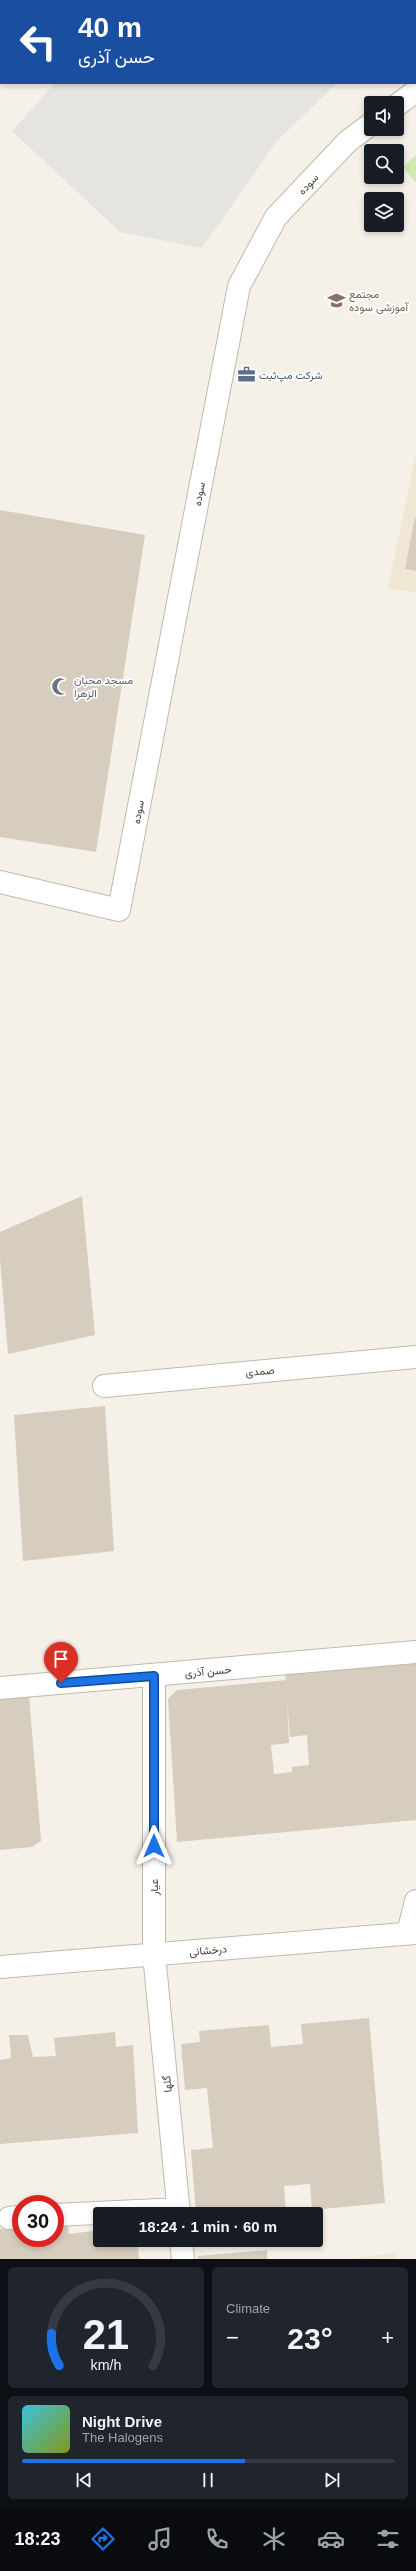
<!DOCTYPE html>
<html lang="en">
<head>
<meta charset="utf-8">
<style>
	body { margin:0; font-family:Helvetica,Vazirmatn,sans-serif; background:#20242c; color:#f1f3f6; height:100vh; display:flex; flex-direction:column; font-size:15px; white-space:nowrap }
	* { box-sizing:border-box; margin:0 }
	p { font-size:13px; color:#9ea1a6 }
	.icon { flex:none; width:22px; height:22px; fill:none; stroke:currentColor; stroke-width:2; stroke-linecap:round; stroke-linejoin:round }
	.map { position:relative; height:2259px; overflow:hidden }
	.panel { display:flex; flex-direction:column; gap:8px; padding:8px; background:#0d0f14; flex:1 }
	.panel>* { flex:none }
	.hud { position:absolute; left:0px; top:0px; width:416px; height:84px; box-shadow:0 2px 6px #0003; background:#1a4fa0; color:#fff; overflow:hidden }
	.controls { position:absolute; left:364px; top:96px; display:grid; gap:8px }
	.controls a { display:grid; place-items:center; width:40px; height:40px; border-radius:4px; background:#171b24; box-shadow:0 2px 6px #0003; font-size:20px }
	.speed { position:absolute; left:12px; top:2195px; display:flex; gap:8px; font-size:20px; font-weight:700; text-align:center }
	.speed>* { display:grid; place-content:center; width:52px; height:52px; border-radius:50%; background:#171b24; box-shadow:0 2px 6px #0003; line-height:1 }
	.speed .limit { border:6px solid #d22; background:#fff; color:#111 }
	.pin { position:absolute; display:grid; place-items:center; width:34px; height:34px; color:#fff; margin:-41px -17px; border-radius:50% 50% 50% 0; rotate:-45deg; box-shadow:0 0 4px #0007 }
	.pin .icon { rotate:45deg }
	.me { position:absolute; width:44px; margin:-22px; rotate:0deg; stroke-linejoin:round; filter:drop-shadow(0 0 3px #0008) }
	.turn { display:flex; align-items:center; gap:14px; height:84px; padding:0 12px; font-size:18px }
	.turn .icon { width:52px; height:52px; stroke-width:2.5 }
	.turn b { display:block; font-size:28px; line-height:34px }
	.big { font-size:30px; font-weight:800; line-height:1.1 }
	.panel .widget { flex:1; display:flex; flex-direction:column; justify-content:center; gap:6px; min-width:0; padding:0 14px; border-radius:6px; background:#20242c }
	.panel .dial { align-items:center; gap:0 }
	.dial svg { height:104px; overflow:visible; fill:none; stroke:#363941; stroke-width:7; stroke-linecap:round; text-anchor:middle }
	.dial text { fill:#f1f3f6; stroke:none }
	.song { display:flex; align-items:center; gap:12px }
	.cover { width:48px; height:48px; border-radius:6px; background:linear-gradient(135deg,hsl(190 70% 55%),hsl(70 70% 35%)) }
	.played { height:4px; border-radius:2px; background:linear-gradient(90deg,#1a73e8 60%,#363941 60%) }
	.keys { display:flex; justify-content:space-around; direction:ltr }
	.heat { display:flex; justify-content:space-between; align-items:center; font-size:22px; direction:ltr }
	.panel .tiles { flex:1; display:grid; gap:8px; grid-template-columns:1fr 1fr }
	.widget:last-child { grid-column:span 2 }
	.trip { position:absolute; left:93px; top:2207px; width:230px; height:40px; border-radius:4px; background:#171b24; box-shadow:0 2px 6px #0003; font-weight:800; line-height:40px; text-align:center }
	.tab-bar { display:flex; height:64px; justify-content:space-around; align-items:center; background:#090b0e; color:#9ea1a6 }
	.tab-bar .icon { width:28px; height:28px }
	.tab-bar .current { color:#1a73e8 }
	.tab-bar b { font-size:18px; color:#f1f3f6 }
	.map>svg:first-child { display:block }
</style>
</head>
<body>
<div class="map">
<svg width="416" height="2259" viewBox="0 0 416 2259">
	<rect width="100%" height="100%" fill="#f5f1e9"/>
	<!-- education -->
	<path fill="#efe7d3" d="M416,452V592L388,589Z
		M395,2253L396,2259H351Z"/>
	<!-- green -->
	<path fill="#d1eab1" d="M416,155V183L403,167Z"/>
	<!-- parking -->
	<path fill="#e6e4e1" d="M129,0H248L250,1H128Z
		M55,83H337L277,141L202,248L120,232L12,131Z"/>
	<!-- building -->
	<path fill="#d7cdbe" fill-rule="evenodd" d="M0,510L145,535L96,852L0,837Z
		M415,517H416V571L405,569Z
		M82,1196L95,1335L8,1354L0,1259V1232Z
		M105,1406L114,1551L23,1561L14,1415Z
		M416,1662V1820L177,1842L168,1699L177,1690L286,1680L285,1673ZM287,1701L290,1737L307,1735L309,1765L292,1767V1772L274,1774L271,1745L289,1743Z
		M29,1695L41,1841L32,1847L0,1850V1698Z
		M369,2018L385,2203L312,2210L310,2184L284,2186L286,2211L254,2214H196L191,2150L213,2148L207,2088L185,2090L181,2044L200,2042L199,2031L269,2025L271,2047L303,2044L301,2024Z
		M115,2032L116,2047L133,2045L138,2133L0,2144V2060L11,2058L9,2035H28L33,2057L56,2056L54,2038Z
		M68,2225L69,2234L100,2230V2240H138L139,2259H0V2229L21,2228V2238H55V2226Z
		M267,2250V2259H198V2256Z"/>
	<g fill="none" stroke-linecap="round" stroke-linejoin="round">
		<defs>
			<path id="street" d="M397,105L416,91
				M0,882L119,910L239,286L276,217L348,141L371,124
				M104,1386L416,1357
				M154,1676V1954L179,2214
				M0,1688L416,1652
				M408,1933L416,1901
				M0,1967L416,1933
				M55,2215L179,2209
				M9,2218L21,2217
				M181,2240L183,2259"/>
		</defs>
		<!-- street casing -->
		<use href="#street" stroke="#c1b9ab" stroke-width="24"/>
		<!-- street -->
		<use href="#street" stroke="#fff" stroke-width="22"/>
	</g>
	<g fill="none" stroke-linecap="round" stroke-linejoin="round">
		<defs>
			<path id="route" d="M61,1683L154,1676V1846"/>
		</defs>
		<!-- route casing -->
		<use href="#route" stroke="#114b97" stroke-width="10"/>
		<!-- route -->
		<use href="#route" stroke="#1a73e8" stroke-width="7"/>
	</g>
	<!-- icons -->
	<defs>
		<symbol id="school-bare" viewBox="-9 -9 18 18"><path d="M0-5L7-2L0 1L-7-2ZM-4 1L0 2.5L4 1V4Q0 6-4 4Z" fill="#8d6e63" stroke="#fff" stroke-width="2.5" paint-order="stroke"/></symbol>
		<symbol id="office-bare" viewBox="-9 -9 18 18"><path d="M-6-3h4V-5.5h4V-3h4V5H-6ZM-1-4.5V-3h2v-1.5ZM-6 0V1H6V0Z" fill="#5c6f8a" stroke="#fff" stroke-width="2.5" paint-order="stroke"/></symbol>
		<symbol id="mosque-bare" viewBox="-9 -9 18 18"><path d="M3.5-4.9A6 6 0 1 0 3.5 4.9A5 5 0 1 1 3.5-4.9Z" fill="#6b7280" stroke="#fff" stroke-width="2.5" paint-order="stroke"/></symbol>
	</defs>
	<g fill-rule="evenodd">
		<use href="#school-bare" x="324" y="288" width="25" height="25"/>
		<use href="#office-bare" x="234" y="362" width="25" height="25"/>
		<use href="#mosque-bare" x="48" y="674" width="25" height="25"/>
	</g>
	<g text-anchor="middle" stroke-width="3.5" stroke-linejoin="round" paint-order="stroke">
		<!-- street labels -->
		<g font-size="11" fill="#494237" stroke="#fff">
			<text transform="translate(308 184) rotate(-47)" y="4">سوده</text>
			<text transform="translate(199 494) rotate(-79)" y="4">سوده</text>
			<text transform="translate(138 812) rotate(-79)" y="4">سوده</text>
			<text transform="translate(260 1371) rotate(-5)" y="4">صمدی</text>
			<text transform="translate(208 1671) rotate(-5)" y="4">حسن آذری</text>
			<text transform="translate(154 1887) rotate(-90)" y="4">عیار</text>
			<text transform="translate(208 1950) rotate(-5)" y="4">درخشانی</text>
			<text transform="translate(167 2084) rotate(-96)" y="4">گلها</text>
		</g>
		<!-- education labels -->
		<g font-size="11" fill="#785e54" stroke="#fff" text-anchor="start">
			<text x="349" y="298">مجتمع<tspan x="349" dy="13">آموزشی سوده</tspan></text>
		</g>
		<!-- service labels -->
		<g font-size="11" fill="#4e5e75" stroke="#fff" text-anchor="start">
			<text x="259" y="379">شرکت مپ‌ثبت</text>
		</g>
		<!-- worship labels -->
		<g font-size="11" fill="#5b616d" stroke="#fff" text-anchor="start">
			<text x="74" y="684">مسجد محبان<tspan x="74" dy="13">الزهرا</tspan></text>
		</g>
	</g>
</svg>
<div class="controls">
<a><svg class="icon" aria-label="sound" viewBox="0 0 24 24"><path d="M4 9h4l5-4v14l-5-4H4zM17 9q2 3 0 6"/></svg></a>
<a><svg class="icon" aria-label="search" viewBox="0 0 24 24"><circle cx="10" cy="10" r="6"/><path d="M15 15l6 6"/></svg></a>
<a><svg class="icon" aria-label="layers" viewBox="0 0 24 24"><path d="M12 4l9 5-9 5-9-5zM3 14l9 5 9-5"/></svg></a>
</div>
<div class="speed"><div class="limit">30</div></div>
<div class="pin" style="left:61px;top:1683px;background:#d93025"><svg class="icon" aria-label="arrive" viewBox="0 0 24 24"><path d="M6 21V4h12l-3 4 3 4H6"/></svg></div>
<svg class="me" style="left:154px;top:1846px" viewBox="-20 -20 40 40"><path d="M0-17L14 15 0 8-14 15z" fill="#1a73e8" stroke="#fff" stroke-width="4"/></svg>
<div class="trip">18:24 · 1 min · 60 m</div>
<div class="hud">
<div class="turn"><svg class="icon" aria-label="left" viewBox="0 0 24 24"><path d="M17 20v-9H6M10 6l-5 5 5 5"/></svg><div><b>40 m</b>حسن آذری</div></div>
</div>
</div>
<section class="panel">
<div class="tiles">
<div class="widget dial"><svg viewBox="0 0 100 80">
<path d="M14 69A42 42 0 1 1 86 69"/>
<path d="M14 69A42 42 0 0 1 8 44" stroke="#1a73e8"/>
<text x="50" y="56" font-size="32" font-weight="700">21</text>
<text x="50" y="72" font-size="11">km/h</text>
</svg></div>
<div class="widget"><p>Climate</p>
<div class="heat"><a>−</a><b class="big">23°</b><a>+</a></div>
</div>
<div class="widget">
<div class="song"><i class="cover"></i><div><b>Night Drive</b><p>The Halogens</p></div></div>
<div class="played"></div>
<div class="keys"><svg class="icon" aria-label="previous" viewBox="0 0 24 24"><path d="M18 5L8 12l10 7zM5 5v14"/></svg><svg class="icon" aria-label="pause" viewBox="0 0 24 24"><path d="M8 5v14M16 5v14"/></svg><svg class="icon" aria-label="next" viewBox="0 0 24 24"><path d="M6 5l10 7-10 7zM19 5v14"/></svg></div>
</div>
</div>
</section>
<nav class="tab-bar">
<b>18:23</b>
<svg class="icon current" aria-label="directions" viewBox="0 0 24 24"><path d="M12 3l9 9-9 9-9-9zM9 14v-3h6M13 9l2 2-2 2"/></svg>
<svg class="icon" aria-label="music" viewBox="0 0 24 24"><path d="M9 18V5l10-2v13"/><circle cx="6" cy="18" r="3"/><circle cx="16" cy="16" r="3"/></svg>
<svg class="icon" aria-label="phone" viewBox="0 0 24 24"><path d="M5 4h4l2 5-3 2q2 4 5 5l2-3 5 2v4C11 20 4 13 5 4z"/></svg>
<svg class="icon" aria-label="climate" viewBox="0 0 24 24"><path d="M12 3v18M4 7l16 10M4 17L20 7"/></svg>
<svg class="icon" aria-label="car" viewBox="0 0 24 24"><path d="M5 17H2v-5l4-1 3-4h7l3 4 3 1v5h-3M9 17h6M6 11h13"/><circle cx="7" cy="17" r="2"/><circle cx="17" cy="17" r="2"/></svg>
<svg class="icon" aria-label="filters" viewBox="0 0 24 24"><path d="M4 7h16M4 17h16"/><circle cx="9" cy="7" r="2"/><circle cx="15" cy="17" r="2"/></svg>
</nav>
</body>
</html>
